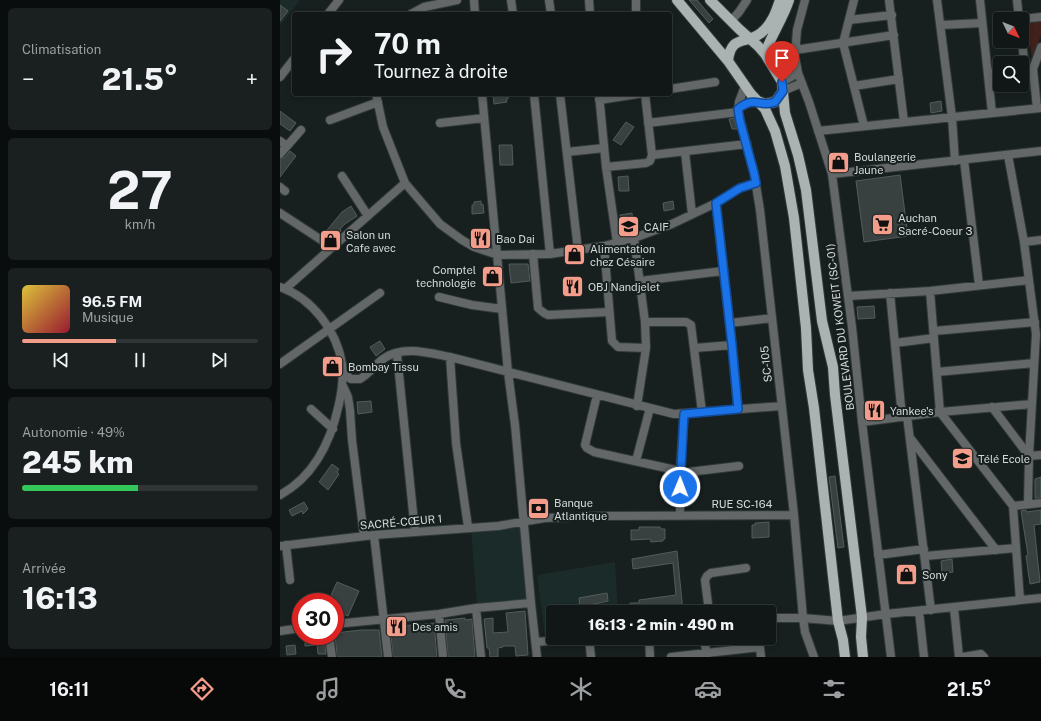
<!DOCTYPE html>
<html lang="fr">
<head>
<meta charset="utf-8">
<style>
	body { margin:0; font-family:"Public Sans",sans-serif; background:#1a2020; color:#f1f3f6; height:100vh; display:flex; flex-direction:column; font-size:15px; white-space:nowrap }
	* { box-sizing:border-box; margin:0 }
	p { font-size:13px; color:#9c9fa1 }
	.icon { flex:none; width:22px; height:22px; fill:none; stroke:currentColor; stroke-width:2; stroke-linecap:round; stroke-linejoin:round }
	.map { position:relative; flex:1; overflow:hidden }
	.sheet { display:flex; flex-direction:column; gap:8px; padding:8px; background:#090d0d; width:280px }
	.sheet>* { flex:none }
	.top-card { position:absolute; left:12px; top:12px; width:380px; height:84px; border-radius:4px; box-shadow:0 2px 6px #0003,0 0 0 1px #303636; background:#111717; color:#f1f3f6; overflow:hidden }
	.needle { width:26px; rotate:133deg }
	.buttons { position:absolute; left:713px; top:12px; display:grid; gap:8px }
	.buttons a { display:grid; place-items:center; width:36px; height:36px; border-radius:4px; background:#111717; box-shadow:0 2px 6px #0003,0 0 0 1px #303636; font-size:20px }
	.speed { position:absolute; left:12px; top:593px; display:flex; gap:8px; font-size:20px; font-weight:700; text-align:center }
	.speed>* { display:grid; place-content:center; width:52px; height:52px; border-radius:50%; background:#111717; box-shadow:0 2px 6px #0003,0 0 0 1px #303636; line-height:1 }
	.speed .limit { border:6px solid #d22; background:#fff; color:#111 }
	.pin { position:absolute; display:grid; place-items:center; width:34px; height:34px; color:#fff; margin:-41px -17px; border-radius:50% 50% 50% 0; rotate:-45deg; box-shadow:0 0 4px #0007 }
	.pin .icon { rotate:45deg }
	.me { position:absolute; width:44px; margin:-22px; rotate:1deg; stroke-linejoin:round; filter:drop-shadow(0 0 3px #0008) }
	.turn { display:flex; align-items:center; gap:14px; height:84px; padding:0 16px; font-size:18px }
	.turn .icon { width:52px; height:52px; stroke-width:2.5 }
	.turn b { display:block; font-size:28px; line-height:34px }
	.big { font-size:30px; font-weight:800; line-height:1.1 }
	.sheet .tile { flex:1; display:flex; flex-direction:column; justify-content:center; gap:6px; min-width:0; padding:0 14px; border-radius:6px; background:#1a2020 }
	.sheet .dial { align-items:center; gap:0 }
	.dial b { font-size:52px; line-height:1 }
	.song { display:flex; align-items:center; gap:12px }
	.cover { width:48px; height:48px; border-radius:6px; background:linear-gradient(135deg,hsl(50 70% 55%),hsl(350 70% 35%)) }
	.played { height:4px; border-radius:2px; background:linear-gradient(90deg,#f49d8b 40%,#303636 40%) }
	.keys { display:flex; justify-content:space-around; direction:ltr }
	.heat { display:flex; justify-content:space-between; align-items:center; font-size:22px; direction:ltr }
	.charge { height:6px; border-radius:3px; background:linear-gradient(90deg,#34c759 49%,#303636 0) }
	.trip { position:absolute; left:266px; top:605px; width:230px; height:40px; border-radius:4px; background:#111717; box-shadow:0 2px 6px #0003,0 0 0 1px #303636; font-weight:800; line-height:40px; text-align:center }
	.menu { display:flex; height:64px; justify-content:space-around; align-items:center; background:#070909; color:#9c9fa1 }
	.menu .icon { width:28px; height:28px }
	.menu .active { color:#f49d8b }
	.menu b { font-size:18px; color:#f1f3f6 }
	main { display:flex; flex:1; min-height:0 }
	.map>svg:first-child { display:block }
</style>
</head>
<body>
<main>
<section class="sheet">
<div class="tile"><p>Climatisation</p>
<div class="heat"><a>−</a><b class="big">21.5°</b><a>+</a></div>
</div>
<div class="tile dial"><b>27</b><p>km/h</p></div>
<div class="tile">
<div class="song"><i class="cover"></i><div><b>96.5 FM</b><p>Musique</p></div></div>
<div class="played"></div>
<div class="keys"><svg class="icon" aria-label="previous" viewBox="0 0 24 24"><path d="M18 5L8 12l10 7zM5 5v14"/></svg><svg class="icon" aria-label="pause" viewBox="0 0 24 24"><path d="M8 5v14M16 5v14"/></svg><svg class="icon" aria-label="next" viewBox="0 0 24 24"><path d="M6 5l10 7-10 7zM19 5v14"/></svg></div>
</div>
<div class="tile"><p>Autonomie · 49%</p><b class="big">245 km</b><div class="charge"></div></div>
<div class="tile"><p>Arrivée</p><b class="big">16:13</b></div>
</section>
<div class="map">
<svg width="761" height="657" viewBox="0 0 761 657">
	<rect width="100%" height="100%" fill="#171f1f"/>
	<!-- built -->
	<path fill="#1a2b2a" d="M0,0H20L0,26Z
		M241,525L247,601L197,606L191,529Z
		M335,562L338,612H273V636L265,637L257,575Z"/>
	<!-- green -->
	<path fill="#40211b" d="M761,17V35L752,59L746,18Z"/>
	<!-- building -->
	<path fill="#384140" stroke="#535c5c" d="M409,0H417L433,19L429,23Z
		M0,5L8,11L0,21Z
		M213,94H228V99H226L227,102L214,104Z
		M661,101L662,111L651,113L650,103Z
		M0,111L16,123L10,131L0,124Z
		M454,118L457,129H452L449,119Z
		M346,122L354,127L341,145L333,140Z
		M219,145H232L233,165H220Z
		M10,151L16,156L0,177V159L4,158Z
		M620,175L628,236L584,242L576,181Z
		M348,176L349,191H339L338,177Z
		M201,201V205L203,204L204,213L192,214V205H194V202Z
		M393,201L394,209L384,211L383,203Z
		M71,206L77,216L65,224L60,229L61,231L52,240L43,235L62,212Z
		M352,213L354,232L343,235L340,215Z
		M203,233L205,243L202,244L198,243L197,234Z
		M229,264H248L250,281L231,283Z
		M209,266L213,273L214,285L206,283Z
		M594,306L595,318L578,319L577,307Z
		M100,341L105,349L96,356L90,347Z
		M91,401L92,412L78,414L77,402Z
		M52,464L59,469L57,472L59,474L48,490L39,482Z
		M555,476L564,547L558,548L549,477Z
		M761,477V498H755V479Z
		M24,502L28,509L23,514L22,511L12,516L9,510Z
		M746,510V512L761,510V524L754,525L760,582L750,584L746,556L748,555L741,511Z
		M489,522V537L472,538V525H475V523Z
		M359,527H380L381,529H385V539H383V541L371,542L370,539L351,540V530H359Z
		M397,551L403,612H350V603H359V600L396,595L393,563L353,569L352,559Z
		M672,559L673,572L662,574L661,561Z
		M57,582L79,591L68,616L55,611V602H48Z
		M327,593L328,601L300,607L299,598Z
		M245,611L248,655L236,656L235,646H223V647L218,648V657H210L209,648H207L204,619L213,618V633L228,632L226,613Z
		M185,618V620L192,619L195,657H168L165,620Z
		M271,622L272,624H273V634L267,635L266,623Z
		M154,623L157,657H113L110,627Z
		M81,630H99L102,657H57L55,633Z
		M39,636H44L46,654H38L37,645L25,646V640H40Z
		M15,645L16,654L7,655L6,646Z"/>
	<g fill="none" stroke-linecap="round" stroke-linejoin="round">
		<defs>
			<path id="minor" d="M194,0L195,14
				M231,0L233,14
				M269,0L271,14
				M309,0L310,14
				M356,0V14
				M525,0L517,30L515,56L518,73L529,102L552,174L572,327L582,422L611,657
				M574,0L563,43L584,126
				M609,0L624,122
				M657,0L672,117L675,161
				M700,0L712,113
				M737,0L739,19
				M48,14L59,0
				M131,14L144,7L177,0
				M742,19L761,17
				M569,20L612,15
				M451,21L459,12L467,0
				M661,25L702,23
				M742,41L745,69
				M515,50L614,35
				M708,73L720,72
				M0,77L14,59
				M502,82L518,73
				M465,86L459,102L458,112L474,173L480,210L514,515L523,618L525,632L534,657
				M574,86L619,79
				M390,89L435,82
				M503,91L522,83
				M96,94L103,127L125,183L160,224L182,240L194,247L218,255L270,254L324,246L354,238L392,224L436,203L460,188L475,183
				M202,94L228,372L235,425L251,603L257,657
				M254,94L270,254
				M280,94L298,250
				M319,94L326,167L337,243
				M319,100L358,94
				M757,108L753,69L761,47
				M458,109C465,103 469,101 478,101
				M50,120L98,102
				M160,123L204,118
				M368,123L458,112
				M538,131L761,108
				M0,141L7,146
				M287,152L324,148
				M405,152L412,214
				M0,154L21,130
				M372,155L467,144
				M728,155L744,242L756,334L749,456L748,504
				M684,160L699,285
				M326,167L366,163L370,161L372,155L365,94
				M552,174L761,151
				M62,176L88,216
				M0,187L5,191
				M436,203L452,345L458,409
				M0,213L52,247
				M354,238L365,322L366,348L357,406
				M744,242L761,240
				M324,246L332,341L338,347L366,348
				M253,254L258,308L264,313L268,315L329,312
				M360,281L443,271
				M0,287C32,298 57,331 62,364C64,378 62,390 59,404C51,441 35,476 0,495
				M5,289L125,183
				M650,291L660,412L733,506L740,600
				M610,293L622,417
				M568,296L650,291L749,280
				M159,297L192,305L222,309
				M365,322H406L411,325L422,412
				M450,323L492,318
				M654,331L755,322
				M615,343L654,338
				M415,348L452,345
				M117,354L135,532
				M170,357L176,443L188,527
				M0,364L100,293
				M657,372L754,363
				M63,373L71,379H80C89,374 95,365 103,359C122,345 149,353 170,357L394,414L501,406
				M63,386L68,397L70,410L72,440L84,536
				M317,395L305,445L307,448L314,452L400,471
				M712,407L749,456L761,455
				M31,409L53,429
				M627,416L651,610
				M582,422L660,412L752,404
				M631,439L716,550
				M356,461L370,408
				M400,473L459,466
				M733,506L761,503
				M400,516V473L404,414
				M94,535L108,657
				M6,545L10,580
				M0,546L94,535L218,526L265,518L320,516L514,515
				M598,555L644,549
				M645,556L736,548
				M196,608L201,657
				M674,608L679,657
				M639,611L644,657
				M429,612L425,580L427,576L431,573L466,568
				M159,614L163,657
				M489,618H523L558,621L606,614L761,598
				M55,624L159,614L196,608L251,603
				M0,631L21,628
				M49,636L52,657
				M309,638L311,657
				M369,638L370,657
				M424,638L427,657
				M479,638L481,657
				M256,642L306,638
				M391,657L480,647
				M683,657L701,654L704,657"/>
			<path id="major" d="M397,0L448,61L471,94L485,109L495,131L505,166L514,218L526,328L528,370L534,408L558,621L563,640L565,657
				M430,0L459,29L478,46L485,54L502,82L505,113L518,155L526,190L542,321L553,367L555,395L582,617L581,637L583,657
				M485,54C491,35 503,19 509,0
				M448,61C451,34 466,45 481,33C492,24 496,12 500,0
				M478,101L485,104L495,102L503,91"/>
		</defs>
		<!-- minor casing -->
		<use href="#minor" stroke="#313939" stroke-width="10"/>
		<!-- major casing -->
		<use href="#major" stroke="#313939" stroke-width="12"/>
		<!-- minor -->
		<use href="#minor" stroke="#636767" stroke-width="8"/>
		<!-- major -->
		<use href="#major" stroke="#aab3b2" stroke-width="10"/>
	</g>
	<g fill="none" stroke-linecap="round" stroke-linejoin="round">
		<defs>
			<path id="route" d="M400,487L404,414L458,409L452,345L436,203L460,188L476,183L474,173L460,121L458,109C475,95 480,108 495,102L503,91L502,82"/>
		</defs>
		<!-- route casing -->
		<use href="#route" stroke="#114b97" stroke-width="10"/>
		<!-- route -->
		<use href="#route" stroke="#1a73e8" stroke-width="7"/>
	</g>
	<!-- icons -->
	<defs>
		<symbol id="shop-square" viewBox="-11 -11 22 22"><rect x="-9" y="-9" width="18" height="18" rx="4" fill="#f49d8b" stroke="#171f1f"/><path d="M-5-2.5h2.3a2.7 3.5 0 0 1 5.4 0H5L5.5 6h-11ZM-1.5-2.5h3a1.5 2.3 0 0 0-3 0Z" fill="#111"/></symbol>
		<symbol id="supermarket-square" viewBox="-11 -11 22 22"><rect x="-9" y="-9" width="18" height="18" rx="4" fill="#f49d8b" stroke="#171f1f"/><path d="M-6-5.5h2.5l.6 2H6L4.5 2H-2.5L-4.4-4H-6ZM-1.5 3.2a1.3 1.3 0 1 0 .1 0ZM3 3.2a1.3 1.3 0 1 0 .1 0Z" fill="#111"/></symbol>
		<symbol id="school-square" viewBox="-11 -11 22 22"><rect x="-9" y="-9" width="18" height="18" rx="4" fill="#f49d8b" stroke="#171f1f"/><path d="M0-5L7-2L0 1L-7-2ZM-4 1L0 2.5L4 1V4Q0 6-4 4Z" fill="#111"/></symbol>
		<symbol id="restaurant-square" viewBox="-11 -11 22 22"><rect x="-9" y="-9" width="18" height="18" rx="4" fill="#f49d8b" stroke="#171f1f"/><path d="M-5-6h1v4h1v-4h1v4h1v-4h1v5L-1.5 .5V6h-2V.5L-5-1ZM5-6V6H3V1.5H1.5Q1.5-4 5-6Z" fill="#111"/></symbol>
		<symbol id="bank-square" viewBox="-11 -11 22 22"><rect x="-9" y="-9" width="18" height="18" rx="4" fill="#f49d8b" stroke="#171f1f"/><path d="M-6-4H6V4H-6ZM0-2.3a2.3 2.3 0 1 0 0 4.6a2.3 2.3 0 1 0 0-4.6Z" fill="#111"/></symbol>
	</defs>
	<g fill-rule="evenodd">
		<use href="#shop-square" x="546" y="150" width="25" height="25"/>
		<use href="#supermarket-square" x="590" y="212" width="25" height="25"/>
		<use href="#school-square" x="336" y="214" width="25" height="25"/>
		<use href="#restaurant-square" x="188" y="226" width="25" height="25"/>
		<use href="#shop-square" x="38" y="228" width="25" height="25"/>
		<use href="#shop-square" x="282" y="242" width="25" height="25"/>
		<use href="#shop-square" x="200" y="264" width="25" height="25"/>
		<use href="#restaurant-square" x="280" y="274" width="25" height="25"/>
		<use href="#shop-square" x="40" y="354" width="25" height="25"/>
		<use href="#restaurant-square" x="582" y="398" width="25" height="25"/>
		<use href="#school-square" x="670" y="446" width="25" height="25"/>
		<use href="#bank-square" x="246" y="496" width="25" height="25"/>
		<use href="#shop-square" x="614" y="562" width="25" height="25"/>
		<use href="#restaurant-square" x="104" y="614" width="25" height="25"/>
	</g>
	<g text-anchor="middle" stroke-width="4" stroke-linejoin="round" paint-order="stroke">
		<!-- poi labels -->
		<g font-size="11" fill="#d4d9d9" stroke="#171f1f" text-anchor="start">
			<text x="574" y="161">Boulangerie<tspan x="574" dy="13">Jaune</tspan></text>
			<text x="618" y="222">Auchan<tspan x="618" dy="13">Sacré-Coeur 3</tspan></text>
			<text x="364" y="231">CAIF</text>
			<text x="66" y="239">Salon un<tspan x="66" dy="13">Cafe avec</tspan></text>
			<text x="216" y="243">Bao Dai</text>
			<text x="310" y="253">Alimentation<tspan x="310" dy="13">chez Césaire</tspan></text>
			<text x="196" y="274" text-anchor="end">Comptel<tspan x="196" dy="13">technologie</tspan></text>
			<text x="308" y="291">OBJ Nandjelet</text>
			<text x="68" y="371">Bombay Tissu</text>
			<text x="610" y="415">Yankee's</text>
			<text x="698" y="463">Télé Ecole</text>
			<text x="274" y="507">Banque<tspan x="274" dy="13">Atlantique</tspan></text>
			<text x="642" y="579">Sony</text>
			<text x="132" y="631">Des amis</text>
		</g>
		<!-- street labels -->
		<g font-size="11" fill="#d4d9d9" stroke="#171f1f">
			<text transform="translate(560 327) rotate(-97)" y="4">BOULEVARD DU KOWEIT (SC-01)</text>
			<text transform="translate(486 364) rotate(-96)" y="4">SC-105</text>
			<text x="462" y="508">RUE SC-164</text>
			<text transform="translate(121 522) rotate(-5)" y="4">SACRÉ-CŒUR 1</text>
		</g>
	</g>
</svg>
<div class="buttons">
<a><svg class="needle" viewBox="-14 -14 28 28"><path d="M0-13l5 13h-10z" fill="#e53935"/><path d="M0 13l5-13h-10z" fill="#9c9fa1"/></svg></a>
<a><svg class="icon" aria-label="search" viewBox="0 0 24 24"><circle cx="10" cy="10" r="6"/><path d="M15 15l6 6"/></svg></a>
</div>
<div class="speed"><div class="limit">30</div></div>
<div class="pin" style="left:502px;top:82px;background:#d93025"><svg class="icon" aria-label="arrive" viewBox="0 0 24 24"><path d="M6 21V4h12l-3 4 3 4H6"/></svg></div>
<svg class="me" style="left:400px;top:487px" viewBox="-20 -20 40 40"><circle r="17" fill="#1a73e8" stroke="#fff" stroke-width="3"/><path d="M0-11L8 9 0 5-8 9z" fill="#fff"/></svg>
<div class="trip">16:13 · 2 min · 490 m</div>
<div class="top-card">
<div class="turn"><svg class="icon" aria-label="right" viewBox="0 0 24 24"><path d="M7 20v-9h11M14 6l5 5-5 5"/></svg><div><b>70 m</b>Tournez à droite</div></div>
</div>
</div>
</main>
<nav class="menu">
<b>16:11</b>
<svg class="icon active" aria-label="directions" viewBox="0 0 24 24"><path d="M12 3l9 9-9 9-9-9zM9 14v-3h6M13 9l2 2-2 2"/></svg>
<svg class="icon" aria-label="music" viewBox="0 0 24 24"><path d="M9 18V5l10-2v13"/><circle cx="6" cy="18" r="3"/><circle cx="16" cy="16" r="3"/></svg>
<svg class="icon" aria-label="phone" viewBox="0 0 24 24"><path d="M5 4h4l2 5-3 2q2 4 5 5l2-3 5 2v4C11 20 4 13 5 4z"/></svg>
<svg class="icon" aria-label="climate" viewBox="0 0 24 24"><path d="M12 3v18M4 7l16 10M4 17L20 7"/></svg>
<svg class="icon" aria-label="car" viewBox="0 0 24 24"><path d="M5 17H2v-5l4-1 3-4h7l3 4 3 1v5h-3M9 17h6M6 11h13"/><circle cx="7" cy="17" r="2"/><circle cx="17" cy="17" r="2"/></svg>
<svg class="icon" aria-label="filters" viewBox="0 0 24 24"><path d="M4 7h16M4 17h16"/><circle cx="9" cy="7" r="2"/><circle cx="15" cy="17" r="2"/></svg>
<b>21.5°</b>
</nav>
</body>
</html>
